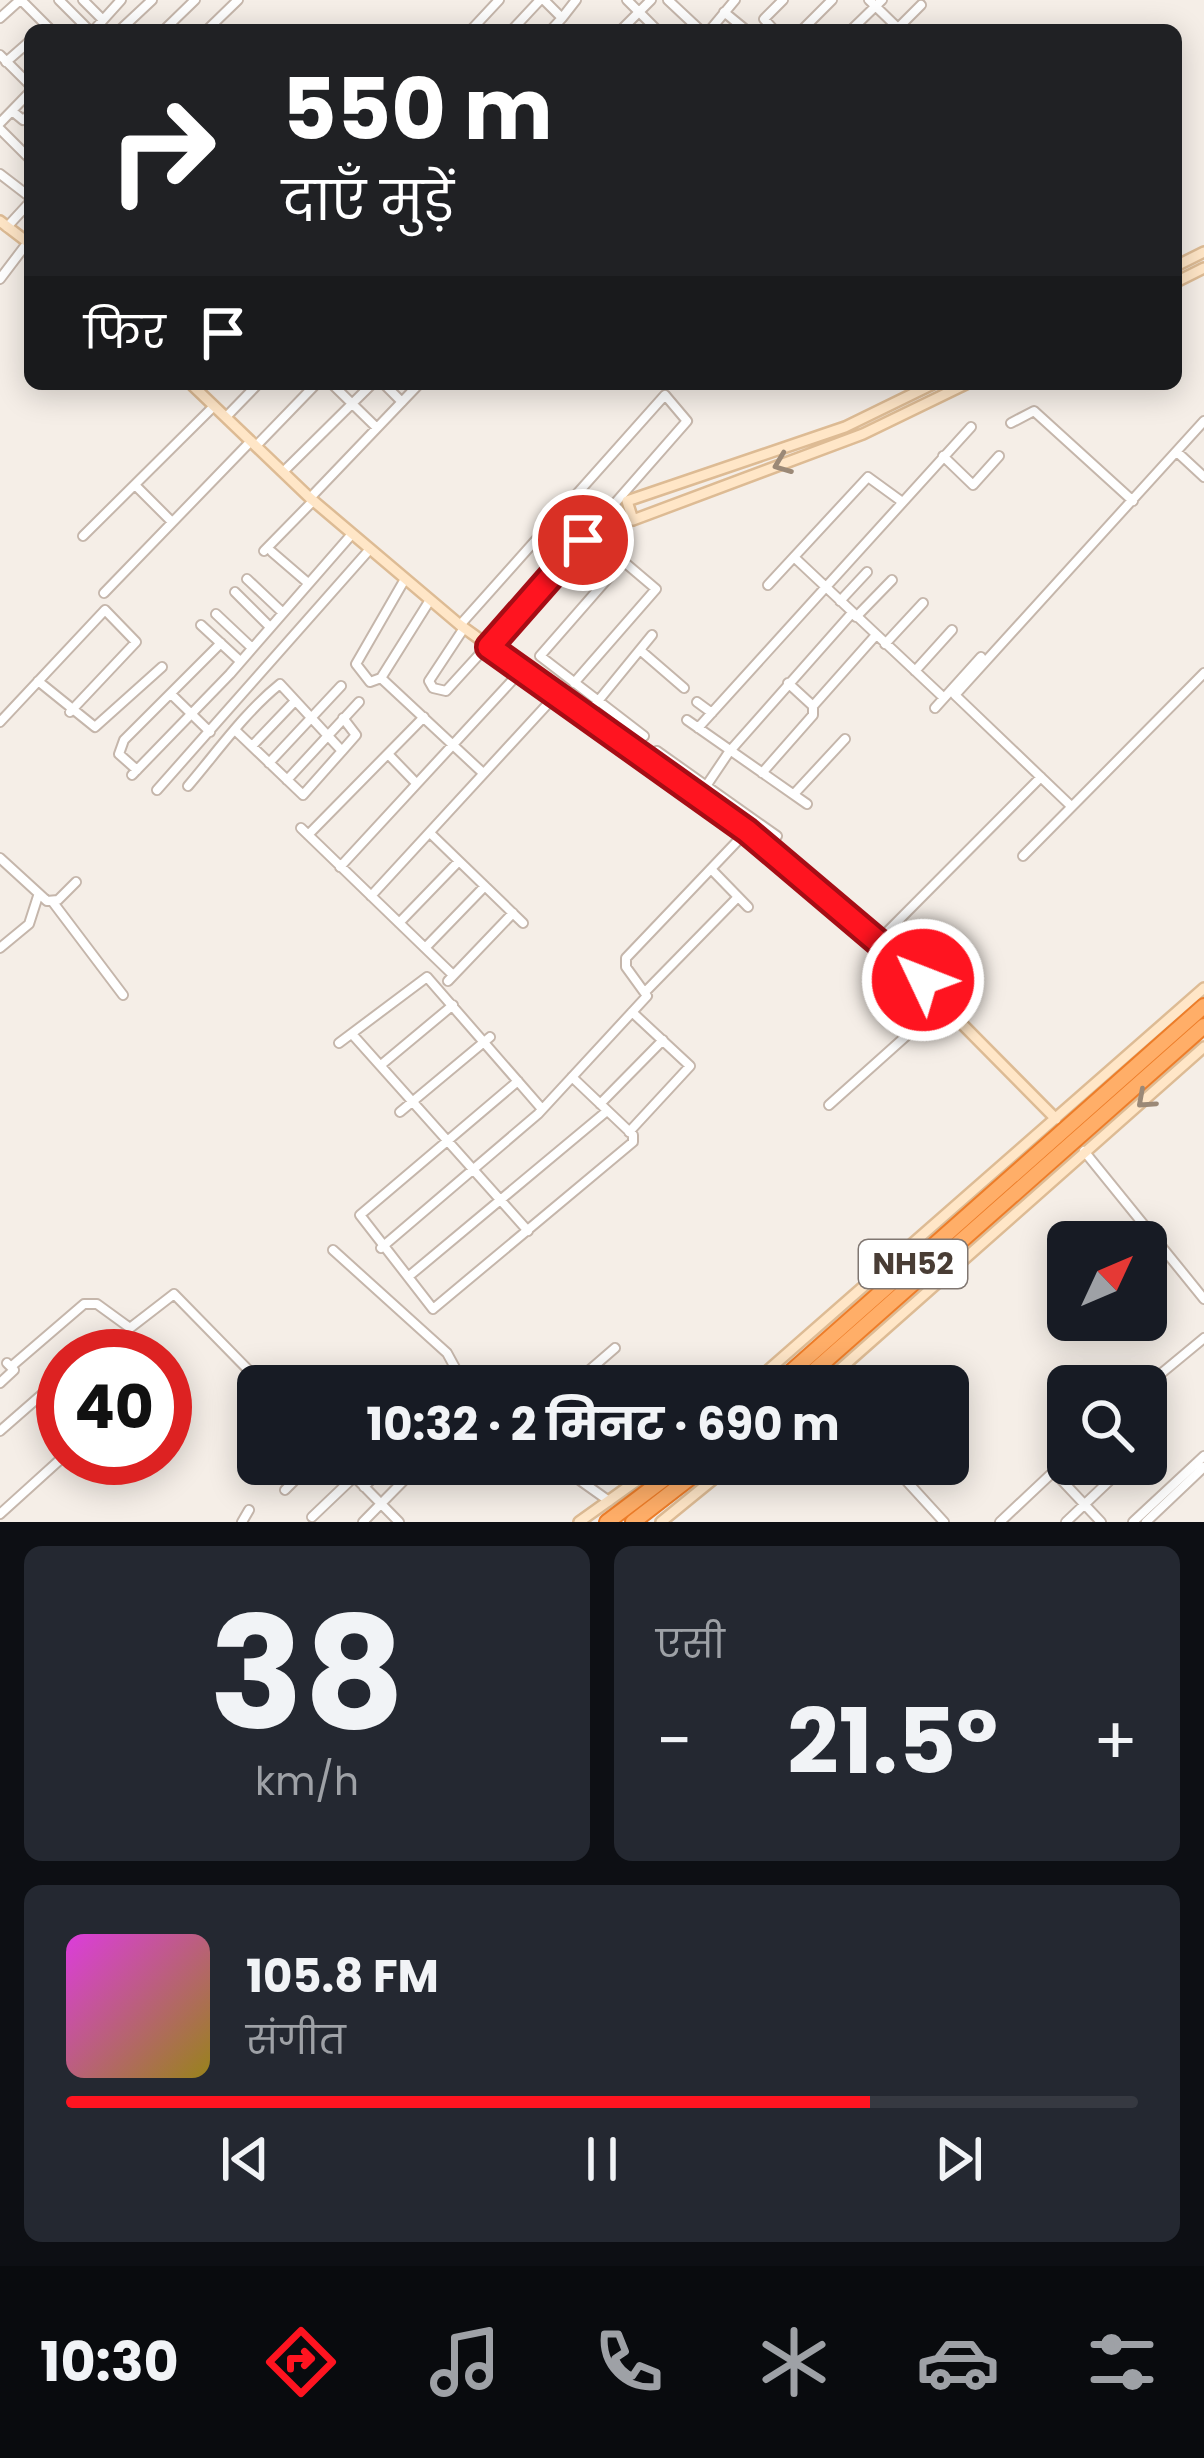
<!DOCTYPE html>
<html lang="hi">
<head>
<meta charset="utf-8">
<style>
	body { margin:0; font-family:Poppins,"Noto Sans Devanagari",sans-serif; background:#242831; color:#f1f3f6; height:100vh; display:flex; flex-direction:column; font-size:45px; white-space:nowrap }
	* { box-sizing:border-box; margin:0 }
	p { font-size:39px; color:#9ea1a6 }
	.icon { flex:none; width:66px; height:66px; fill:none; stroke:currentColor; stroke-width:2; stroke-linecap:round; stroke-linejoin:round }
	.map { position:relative; height:1522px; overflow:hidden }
	.drawer { display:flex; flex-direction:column; gap:24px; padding:24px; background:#0d0f14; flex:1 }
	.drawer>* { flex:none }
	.top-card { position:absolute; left:24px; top:24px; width:1158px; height:366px; border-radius:18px; box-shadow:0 6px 30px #0003; background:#202124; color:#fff; overflow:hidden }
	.needle { width:78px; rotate:46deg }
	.buttons { position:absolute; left:1047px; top:1221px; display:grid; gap:24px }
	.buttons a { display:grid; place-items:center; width:120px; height:120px; border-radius:18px; background:#171b24; box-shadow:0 6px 30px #0003; font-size:60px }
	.speed { position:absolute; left:36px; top:1329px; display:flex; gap:24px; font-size:60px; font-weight:700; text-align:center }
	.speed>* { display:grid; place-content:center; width:156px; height:156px; border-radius:50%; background:#171b24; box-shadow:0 6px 30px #0003; line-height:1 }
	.speed .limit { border:18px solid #d22; background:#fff; color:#111 }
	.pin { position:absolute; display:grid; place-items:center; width:102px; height:102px; color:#fff; margin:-51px; border:6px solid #fff; border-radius:50%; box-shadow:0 3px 12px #0007 }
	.me { position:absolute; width:132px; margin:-66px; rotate:313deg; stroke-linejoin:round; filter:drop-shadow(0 0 9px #0008) }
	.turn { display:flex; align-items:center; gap:42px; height:252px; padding:0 60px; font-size:54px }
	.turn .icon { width:156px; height:156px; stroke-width:2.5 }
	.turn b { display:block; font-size:84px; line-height:102px }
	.then { display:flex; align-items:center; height:114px; padding:0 60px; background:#0003; gap:24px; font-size:45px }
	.big { font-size:90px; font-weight:700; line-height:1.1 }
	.drawer .widget { flex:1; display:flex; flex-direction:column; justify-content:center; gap:18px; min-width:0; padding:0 42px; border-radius:18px; background:#242831 }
	.drawer .dial { align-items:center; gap:0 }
	.dial b { font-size:156px; line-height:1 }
	.song { display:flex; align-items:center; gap:36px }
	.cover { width:144px; height:144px; border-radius:18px; background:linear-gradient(135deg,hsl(300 70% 55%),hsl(50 70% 35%)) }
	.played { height:12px; border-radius:6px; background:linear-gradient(90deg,#ff1420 75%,#363941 75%) }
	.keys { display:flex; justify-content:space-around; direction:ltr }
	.heat { display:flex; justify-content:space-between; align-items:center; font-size:66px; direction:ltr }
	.drawer .tiles { flex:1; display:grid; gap:24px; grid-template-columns:1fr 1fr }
	.widget:last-child { grid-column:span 2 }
	.trip { position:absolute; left:237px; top:1365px; width:732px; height:120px; border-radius:18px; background:#171b24; box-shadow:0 6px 30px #0003; font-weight:700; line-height:120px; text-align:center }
	.tab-bar { display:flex; height:192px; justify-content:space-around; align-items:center; background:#090b0e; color:#9ea1a6 }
	.tab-bar .icon { width:84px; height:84px }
	.tab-bar .current { color:#ff1420 }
	.tab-bar b { font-size:54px; color:#f1f3f6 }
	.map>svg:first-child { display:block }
</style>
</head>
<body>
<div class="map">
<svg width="1204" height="1522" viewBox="0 0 1204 1522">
	<rect width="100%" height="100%" fill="#f5eee7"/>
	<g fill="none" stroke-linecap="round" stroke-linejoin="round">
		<defs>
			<path id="street" d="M21,0L51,30
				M59,0L89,30
				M83,0L103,20
				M544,0L562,18L551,30
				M627,0L657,30
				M668,0L700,30
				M869,0L900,30
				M724,12L746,30
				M0,18L20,0
				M562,18L576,0
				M898,28L921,5
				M94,30L121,0
				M120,30L152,0
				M164,30L195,0
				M207,30L238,0
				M471,30L499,0
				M512,30L540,0
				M621,30L651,0
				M710,30L735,0
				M774,30L764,19L783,0
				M802,30L832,0
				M851,30L882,0
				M0,55L30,85
				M6,62L30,41
				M12,111L23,120L30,114
				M0,123L30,92
				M0,129L30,159
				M0,174L30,197
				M7,227L30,202
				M0,279L28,242
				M332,384L377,428
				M384,384L402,402
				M226,417L258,384
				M1011,423L1034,411L1133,501
				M256,446L316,384
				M1177,452L1204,477
				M943,456L973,485L999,456
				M283,472L372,384
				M135,485L172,522
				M310,498L419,384
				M542,533L568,556
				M83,536L214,406
				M264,551L313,501
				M272,552L308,583
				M795,558L944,698
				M623,561L540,656L644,736
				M247,579L283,613
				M405,579L356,664L370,682L381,678L430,600
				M768,585L868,477L901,501
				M235,592L270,627
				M104,593L251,441
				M840,601L867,572
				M216,614L251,647
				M856,617L892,580
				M201,625L240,661
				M460,625L665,395L687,421L489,647
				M464,628L429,681L433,688L446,691L487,646
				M885,644L923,603
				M640,650L684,688
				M915,671L952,630
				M381,678L483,773
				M38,681L95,727L162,667
				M574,683L656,589L610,550
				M171,694L210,732
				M697,702L712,713
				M813,706L876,635
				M935,708L981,657
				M585,717L652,635
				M687,720L807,804
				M0,722L105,610L136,642L70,712
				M698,728L971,427
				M252,746L295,701
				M342,751L356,735L343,718
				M657,751L777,836
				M388,754L416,783
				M269,763L341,686
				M137,770L119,754L124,740L221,643
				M762,773L813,715V706L788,683
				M132,775L230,674L352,534
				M287,780L359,702
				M188,786C217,752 245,712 280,684L342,751L303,795L236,731
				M157,790L370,549
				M794,794L845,739
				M698,798L729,752L852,613
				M1071,806L955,695L1204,421
				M301,828L453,975
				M430,833L523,923
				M308,835L424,717
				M1023,856L1204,673
				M0,858L47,901L58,900L76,882
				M340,867L520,672
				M711,869L748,907
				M371,896L555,696
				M52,901L123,995
				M399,923L459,861
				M879,940L1041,777
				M0,948L29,924L38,896
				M425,948L485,886
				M448,981L513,913
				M647,990L738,897
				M352,1034L528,1231
				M339,1043L427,977L542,1109
				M381,1065L453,1005
				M518,1081L360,1215L433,1309L633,1142V1135L572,1077
				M600,1104L663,1040
				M829,1105L943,1003
				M400,1112L490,1037
				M629,1132L690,1066L632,1012
				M1084,1151L1204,1299
				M381,1248L538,1114L647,996L626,967V958L747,831
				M333,1250L447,1353L465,1386
				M408,1277L607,1111
				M85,1356L106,1338
				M13,1365L84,1304H97L130,1328L174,1294L264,1386
				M0,1383L14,1370L7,1363
				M571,1386L615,1348
				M1146,1386L1204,1338
				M1146,1419L1159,1434L1146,1446
				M0,1431L63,1376
				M342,1464L399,1522
				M557,1464L609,1501
				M891,1464L944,1522
				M1053,1471L1101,1522
				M270,1477L283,1464
				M364,1487L386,1464
				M285,1490L311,1464
				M0,1514L63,1457
				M312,1517L354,1477
				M242,1522L249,1510
				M363,1522L420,1464
				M1000,1522L1068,1458
				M1066,1522L1127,1464
				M1133,1522L1204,1456
				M1146,1522L1204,1467"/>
			<path id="secondary" d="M0,221L30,244
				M1176,266L1204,252
				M1176,282L1204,268
				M191,384L310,498L460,625L747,831L879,940L1056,1119
				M933,384L845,427L627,501L633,520L863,434L966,384
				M750,1386L1204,988
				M821,1386L1204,1047
				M579,1522L660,1464
				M661,1522L732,1464"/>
			<path id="highway" d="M775,1386L1204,1006
				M797,1386L1204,1026
				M607,1522L684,1464
				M633,1522L708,1464"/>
		</defs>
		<!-- street casing -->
		<use href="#street" stroke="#c5b6ab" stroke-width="12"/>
		<!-- secondary casing -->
		<use href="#secondary" stroke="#ddbb94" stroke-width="14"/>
		<!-- highway casing -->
		<use href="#highway" stroke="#ed7d29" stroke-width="18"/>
		<!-- street -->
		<use href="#street" stroke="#fff" stroke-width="8"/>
		<!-- secondary -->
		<use href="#secondary" stroke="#ffe6c7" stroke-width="9"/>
		<!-- highway -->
		<use href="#highway" stroke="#ffae68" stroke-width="14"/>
	</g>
	<!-- one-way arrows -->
	<defs><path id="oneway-chevron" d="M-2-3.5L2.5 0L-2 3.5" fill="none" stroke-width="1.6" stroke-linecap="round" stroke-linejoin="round" transform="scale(3)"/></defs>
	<g stroke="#9b8977">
		<use href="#oneway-chevron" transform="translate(782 464) rotate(159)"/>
		<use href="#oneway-chevron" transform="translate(1145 1100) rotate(138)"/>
	</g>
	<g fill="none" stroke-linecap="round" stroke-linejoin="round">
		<defs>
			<path id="route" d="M583,540L489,647L747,831L923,980"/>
		</defs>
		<!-- route casing -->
		<use href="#route" stroke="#a60d15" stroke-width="30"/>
		<!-- route -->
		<use href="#route" stroke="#ff1420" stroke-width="21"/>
	</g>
	<g text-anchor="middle" stroke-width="12" stroke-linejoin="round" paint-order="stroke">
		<!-- shield labels -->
		<rect fill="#fff" stroke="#807772" stroke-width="3" x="859" y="1240" width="108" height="48" rx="9"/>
		<g font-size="30" font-weight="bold" fill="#493d35">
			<text x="913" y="1274">NH52</text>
		</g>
	</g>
</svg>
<div class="buttons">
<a><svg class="needle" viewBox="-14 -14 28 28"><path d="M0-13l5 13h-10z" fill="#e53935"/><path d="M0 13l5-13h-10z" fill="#9ea1a6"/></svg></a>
<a><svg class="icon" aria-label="search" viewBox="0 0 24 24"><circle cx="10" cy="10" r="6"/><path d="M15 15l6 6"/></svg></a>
</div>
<div class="speed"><div class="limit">40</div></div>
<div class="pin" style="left:583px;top:540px;background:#d93025"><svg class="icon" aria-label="arrive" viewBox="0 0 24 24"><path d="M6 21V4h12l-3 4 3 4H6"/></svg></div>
<svg class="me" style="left:923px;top:980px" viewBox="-20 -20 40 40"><circle r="17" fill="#ff1420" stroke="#fff" stroke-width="3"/><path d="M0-11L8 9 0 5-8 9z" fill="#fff"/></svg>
<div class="trip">10:32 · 2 मिनट · 690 m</div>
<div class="top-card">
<div class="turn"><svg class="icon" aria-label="right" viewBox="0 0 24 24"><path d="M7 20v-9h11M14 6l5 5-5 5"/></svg><div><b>550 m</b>दाएँ मुड़ें</div></div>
<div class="then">फिर<svg class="icon" aria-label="arrive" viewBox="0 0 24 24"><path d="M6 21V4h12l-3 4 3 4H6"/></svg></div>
</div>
</div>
<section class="drawer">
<div class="tiles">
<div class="widget dial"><b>38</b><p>km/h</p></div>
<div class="widget"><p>एसी</p>
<div class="heat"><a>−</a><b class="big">21.5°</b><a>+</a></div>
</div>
<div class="widget">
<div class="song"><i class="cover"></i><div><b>105.8 FM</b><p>संगीत</p></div></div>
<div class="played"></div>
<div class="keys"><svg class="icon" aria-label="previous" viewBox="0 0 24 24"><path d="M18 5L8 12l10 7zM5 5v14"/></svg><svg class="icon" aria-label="pause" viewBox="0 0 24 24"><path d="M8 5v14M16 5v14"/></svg><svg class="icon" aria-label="next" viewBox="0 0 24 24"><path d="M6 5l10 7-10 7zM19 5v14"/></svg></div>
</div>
</div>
</section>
<nav class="tab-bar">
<b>10:30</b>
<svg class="icon current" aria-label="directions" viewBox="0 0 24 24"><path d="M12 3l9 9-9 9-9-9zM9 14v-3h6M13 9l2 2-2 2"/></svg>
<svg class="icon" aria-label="music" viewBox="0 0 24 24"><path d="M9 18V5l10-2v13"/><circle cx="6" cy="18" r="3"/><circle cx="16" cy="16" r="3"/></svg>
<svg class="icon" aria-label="phone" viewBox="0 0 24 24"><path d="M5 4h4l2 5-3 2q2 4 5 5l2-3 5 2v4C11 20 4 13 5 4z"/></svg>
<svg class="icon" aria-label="climate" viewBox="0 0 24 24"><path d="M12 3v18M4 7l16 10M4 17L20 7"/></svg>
<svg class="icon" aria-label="car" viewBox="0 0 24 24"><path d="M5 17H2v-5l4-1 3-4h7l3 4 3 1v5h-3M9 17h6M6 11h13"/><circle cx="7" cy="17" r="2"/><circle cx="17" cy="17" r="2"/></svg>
<svg class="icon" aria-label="filters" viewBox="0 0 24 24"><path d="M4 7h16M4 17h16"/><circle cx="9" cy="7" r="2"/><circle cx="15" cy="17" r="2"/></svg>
</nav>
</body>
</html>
